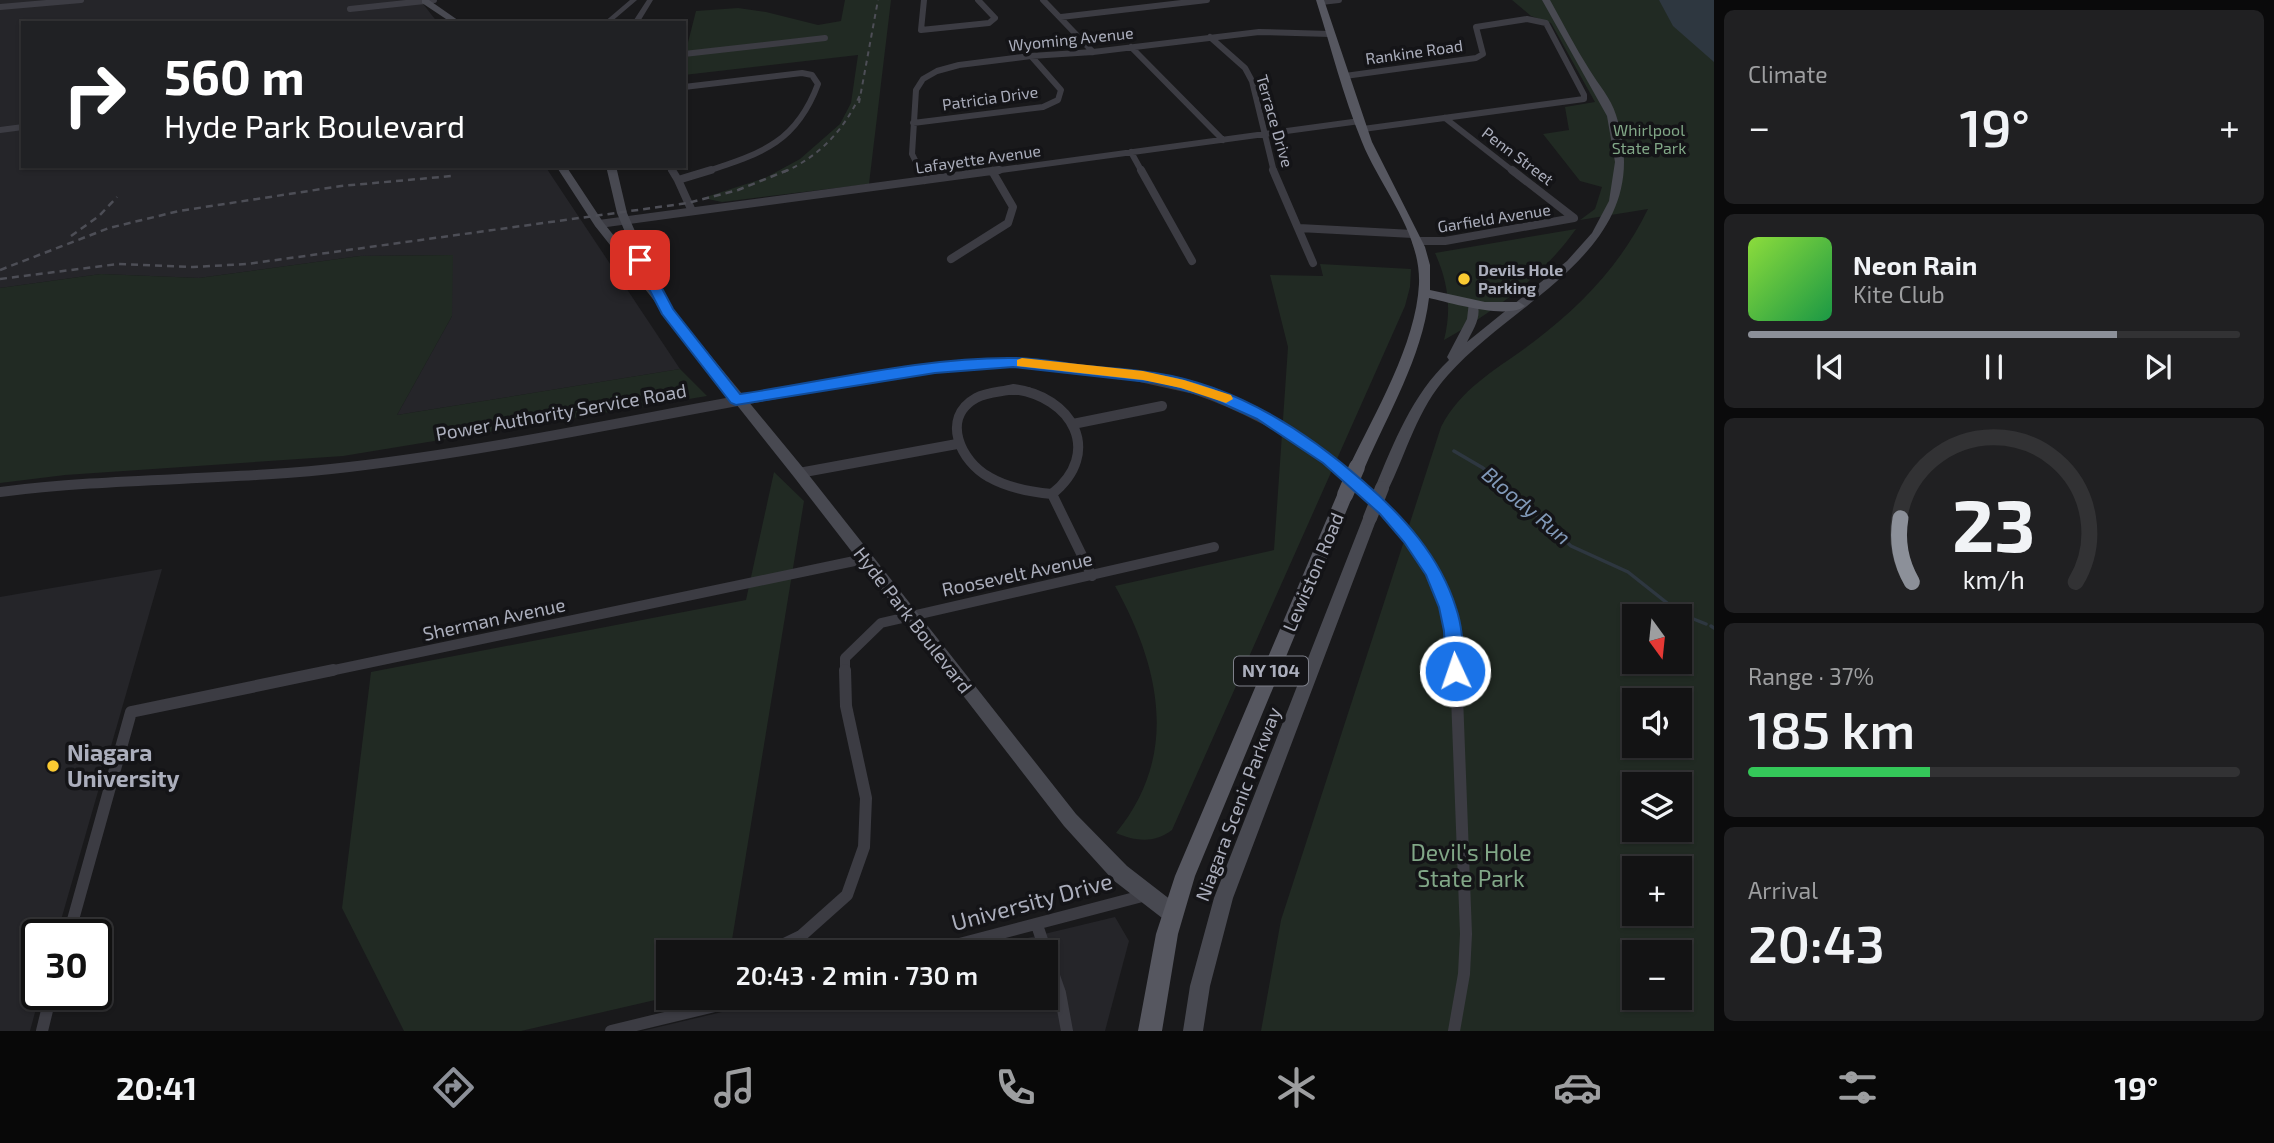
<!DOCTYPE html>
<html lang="en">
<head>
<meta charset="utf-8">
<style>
	body { margin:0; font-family:"Exo 2",sans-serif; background:#202022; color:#f1f3f6; height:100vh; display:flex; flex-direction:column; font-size:26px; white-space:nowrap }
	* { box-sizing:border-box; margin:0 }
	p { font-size:23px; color:#9d9ea0 }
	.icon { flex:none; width:38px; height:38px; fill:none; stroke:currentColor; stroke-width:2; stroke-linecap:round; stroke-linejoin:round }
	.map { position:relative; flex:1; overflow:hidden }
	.details { display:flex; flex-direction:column; gap:10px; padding:10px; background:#0a0a0b; width:560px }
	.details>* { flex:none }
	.banner { position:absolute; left:21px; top:21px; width:665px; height:147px; border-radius:0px; box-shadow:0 2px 5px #0004,0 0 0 2px #323234; background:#202124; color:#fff; overflow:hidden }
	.needle { width:46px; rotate:165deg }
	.fabs { position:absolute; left:1622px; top:604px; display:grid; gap:14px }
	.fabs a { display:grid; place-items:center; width:70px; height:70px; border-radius:0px; background:#131314; box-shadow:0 2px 5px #0004,0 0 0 2px #323234; font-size:35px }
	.speed { position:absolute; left:21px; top:919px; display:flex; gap:14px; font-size:35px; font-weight:700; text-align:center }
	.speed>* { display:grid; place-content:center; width:91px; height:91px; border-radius:50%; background:#131314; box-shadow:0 2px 5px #0004,0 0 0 2px #323234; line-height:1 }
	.speed .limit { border:4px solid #111; border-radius:10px; background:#fff; color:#111 }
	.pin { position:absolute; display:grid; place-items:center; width:60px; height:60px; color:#fff; margin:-30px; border-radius:14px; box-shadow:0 4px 10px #0006 }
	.me { position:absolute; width:77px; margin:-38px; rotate:357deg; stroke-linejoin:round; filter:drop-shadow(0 0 5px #0008) }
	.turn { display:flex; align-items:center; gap:24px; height:147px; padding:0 28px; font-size:32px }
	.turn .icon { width:91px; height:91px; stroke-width:2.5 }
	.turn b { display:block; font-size:49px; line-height:60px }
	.big { font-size:52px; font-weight:600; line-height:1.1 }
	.details .card { flex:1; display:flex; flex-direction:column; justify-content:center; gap:10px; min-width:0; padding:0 24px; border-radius:10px; background:#202022 }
	.details .dial { align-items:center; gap:0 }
	.dial svg { height:182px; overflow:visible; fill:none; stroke:#323234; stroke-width:7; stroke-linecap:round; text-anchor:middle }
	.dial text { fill:#f1f3f6; stroke:none }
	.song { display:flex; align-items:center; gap:21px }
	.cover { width:84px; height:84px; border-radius:10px; background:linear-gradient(135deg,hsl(90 70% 55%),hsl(140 70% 35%)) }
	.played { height:7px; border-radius:4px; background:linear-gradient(90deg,#8c9099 75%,#323234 75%) }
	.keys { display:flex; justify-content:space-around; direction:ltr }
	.heat { display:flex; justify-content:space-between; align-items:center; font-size:38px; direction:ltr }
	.charge { height:10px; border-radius:5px; background:linear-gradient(90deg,#34c759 37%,#323234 0) }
	.trip { position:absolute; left:656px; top:940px; width:402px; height:70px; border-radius:0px; background:#131314; box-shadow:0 2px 5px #0004,0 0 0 2px #323234; font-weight:600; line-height:70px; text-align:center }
	.menu { display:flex; height:112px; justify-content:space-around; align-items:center; background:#080808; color:#9d9ea0 }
	.menu .icon { width:49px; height:49px }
	.menu .on { color:#8c9099 }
	.menu b { font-size:32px; color:#f1f3f6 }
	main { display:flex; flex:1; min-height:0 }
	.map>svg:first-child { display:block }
</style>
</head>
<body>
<main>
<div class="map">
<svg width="1714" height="1031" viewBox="0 0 1714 1031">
	<rect width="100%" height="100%" fill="#19191b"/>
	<!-- built -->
	<path fill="#252529" d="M0,0H420L438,23H23V166H545L680,369L397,415L452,316V255L360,256L199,278L101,274L0,288Z
		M162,569L57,934H37V994H40L30,1031H0V597Z
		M1115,917L1129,941L1105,1031H642L781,998H1046V952H969Z"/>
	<!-- green -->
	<path fill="#212a23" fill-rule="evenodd" d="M845,0H891L869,184L722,202L703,198L765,178L800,159L840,124L851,103L858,55L684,75V58L696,11L738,8L766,12L818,25L841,21Z
		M1512,0H1661L1714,61V1031H1261L1281,920L1441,427C1463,385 1500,368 1536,340C1582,305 1622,263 1648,209L1580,220L1595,209L1602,187L1580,181L1543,134L1569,130L1565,107L1595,102L1551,23L1531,16ZM1634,616H1680V662H1634ZM1634,700H1680V746H1634ZM1634,784H1680V830H1634ZM1634,868H1680V914H1634ZM1634,952H1680V998H1634Z
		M1576,229C1542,277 1495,311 1444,340C1452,309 1448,282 1435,253Z
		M453,255L452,316L397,415L680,369L707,396L343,456L65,475L0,483V288L101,274L199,278L360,256Z
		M1320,264L1411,269L1410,287L1405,306L1172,830C1153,844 1136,841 1116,833C1180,755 1160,667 1115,586L1274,550L1288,347L1270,275L1323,276Z
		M774,472L804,501L730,952H668V997L521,1031H404L342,908L371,672L746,600Z"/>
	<!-- water -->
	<path fill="#2e3740" d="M1659,0H1714V62L1673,26Z"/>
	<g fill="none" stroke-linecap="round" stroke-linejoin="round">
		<!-- stream -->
		<path stroke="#2e3740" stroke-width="3.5" d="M1454,451L1483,468L1571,546L1628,572L1681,614L1706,624
			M1711,626L1714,628"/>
		<!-- minor-far3 -->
		<path stroke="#3c3c43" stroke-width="6" d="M924,0L921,30L989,23L995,18L978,0
			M1043,0L1093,52
			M1321,2L1339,0
			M0,7L81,0
			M350,9L434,0
			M1061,17L1207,0
			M1210,37L1245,68L1252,81L1274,172
			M1131,47L1223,140
			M684,54L825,38
			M1345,76L1476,58L1483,54L1476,27L1527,19L1546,23L1584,95V99L1363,129
			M684,87L802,73L812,75L818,84C796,143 762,153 705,172
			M1445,118L1514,172
			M913,123L1043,107L1058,100L1061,90L1031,56
			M0,130L23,127
			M1131,152L1142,172
			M670,166L673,172
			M921,172L912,154L916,90L923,79L937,71L959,65L1031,56L1093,52L1259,32L1330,34
			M986,172L1360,121"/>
		<!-- minor-far2 -->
		<path stroke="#3c3c43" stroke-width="8" d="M672,170L678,180
			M920,170L925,180
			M1141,170L1192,261
			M1273,170L1313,263
			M692,211L678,180L711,170
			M599,224L999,170
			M1299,228L1413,234
			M1416,241H1445L1574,218L1512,170
			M951,259L1008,223L1013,207L992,171
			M794,391L914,370L1003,362L1118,373L1199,391
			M1005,391H1028"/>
		<!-- minor-far1 -->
		<path stroke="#3c3c43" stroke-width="10" d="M1013,389C1072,396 1104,452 1052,494C1030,492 1008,488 989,477C961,462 940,418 976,398C987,392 1001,392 1013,389Z
			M1194,389C1284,419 1403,497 1440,588C1451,614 1454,643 1456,672
			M1073,424L1162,406
			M799,473L957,444
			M0,492C116,477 233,481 349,467C502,449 653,415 804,389
			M1052,494L1092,576
			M325,672L864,559
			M845,672V658L881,623L1214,547"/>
		<!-- minor -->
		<path stroke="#3c3c43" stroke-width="12" d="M1037,925L1046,952
			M69,934L131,712L333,670
			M768,952L801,936L847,895L864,847L866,798L846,706L845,670
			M929,952L1146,895
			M1046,953L1060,993L1067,1031
			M42,1031L51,994
			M611,1031L748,998
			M1454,1031L1464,974L1466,934L1456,670"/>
		<!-- tertiary -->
		<path fill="#3c3c43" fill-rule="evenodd" d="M630,0H637L610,23H603Z
			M647,0H653L639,23H632Z"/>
		<!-- secondary -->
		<path fill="#484951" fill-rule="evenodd" d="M422,0H429L462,23H452L422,3Z
			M1542,0H1550C1563,23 1575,47 1589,69C1598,84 1611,98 1616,115C1659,247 1518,296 1448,375C1417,409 1407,452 1387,492H1377L1375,488C1394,442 1412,395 1449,360L1447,357L1467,319L1469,302H1477C1482,317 1474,328 1467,342L1567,261L1592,233L1609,201L1615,162L1607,116Z
			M556,166H566L603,222L641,270L617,213L606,166H616L627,213L656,279L650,282L804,469L1076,814L1127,866L1180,907L1182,914L1180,921L1173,923L1166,921L1113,880L1064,826L794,477L595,226Z
			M1370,513L1375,514L1377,518L1233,898L1210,986L1203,1031H1183L1190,986L1214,898L1363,518L1365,514Z"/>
		<!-- primary -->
		<path fill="#565760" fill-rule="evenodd" d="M1316,0H1324L1372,142L1425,247L1430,265V290L1485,302H1519L1525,306C1508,320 1451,303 1429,298C1422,357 1388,414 1365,467L1357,473L1349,467C1375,413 1416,344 1419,284C1421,232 1380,187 1362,142C1343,96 1331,47 1316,0Z
			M1345,489L1353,495L1195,876L1178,934L1162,1031H1138L1156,934L1175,876L1337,495Z"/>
		<!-- rail-far1 -->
		<path stroke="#4d4e56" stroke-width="2" stroke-dasharray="5 4.5" stroke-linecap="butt" d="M859,103L878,0
			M784,172C820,156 844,130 860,95"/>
		<!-- rail -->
		<path stroke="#4d4e56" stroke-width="2.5" stroke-dasharray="7 5" stroke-linecap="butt" d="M71,236L99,216L117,197
			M0,270L109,228L179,211L341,186L452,176
			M0,279L118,264L193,267L247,264L688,203L738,190L788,170"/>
		<!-- secondary-bridge -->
		<path stroke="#484951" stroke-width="14" d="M1370,518L1382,488"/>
		<!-- primary-bridge -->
		<path stroke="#565760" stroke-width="16" d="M1345,495L1357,467"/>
	</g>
	<!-- route -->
	<path fill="#1a73e8" stroke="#114b97" stroke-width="2" d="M640,256L647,260L673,309L740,394C827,381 925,357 1013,358C1037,358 1062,363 1086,366C1109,368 1132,369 1155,373C1234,385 1305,430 1364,482C1403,516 1440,556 1456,608C1463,628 1463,650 1464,671L1462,676L1455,679L1449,676L1446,671L1444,631L1439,607L1426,575L1404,542L1380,514L1323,463L1257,419L1206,396L1157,383L1013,367L935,373L736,405L731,403L662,314L634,260Z"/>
	<!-- slow -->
	<path fill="#f59e0b" d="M1022,358L1143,371L1184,380L1231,395L1233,399L1226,403L1181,388L1143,380L1017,366V360Z"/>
	<!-- markers -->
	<g fill="#faca32" stroke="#141417" stroke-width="2.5">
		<circle cx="1464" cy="279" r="7"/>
		<circle cx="53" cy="766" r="7"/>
	</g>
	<g text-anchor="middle" stroke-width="7" stroke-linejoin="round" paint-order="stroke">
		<!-- far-street labels -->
		<g font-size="16" fill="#abaebc" stroke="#141417">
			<text transform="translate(1071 39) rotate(-6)" y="6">Wyoming Avenue</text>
			<text transform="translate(1414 52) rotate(-8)" y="6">Rankine Road</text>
			<text transform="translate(990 98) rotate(-8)" y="6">Patricia Drive</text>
			<text transform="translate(1275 121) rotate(74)" y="6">Terrace Drive</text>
			<text transform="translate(1518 156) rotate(37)" y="6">Penn Street</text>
			<text transform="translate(978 159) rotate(-8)" y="6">Lafayette Avenue</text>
			<text transform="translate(1494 218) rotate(-9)" y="6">Garfield Avenue</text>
		</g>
		<!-- far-park labels -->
		<g font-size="16" fill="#81a787" stroke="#141417">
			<text x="1649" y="136">Whirlpool<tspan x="1649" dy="18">State Park</tspan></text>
		</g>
		<!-- far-poi labels -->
		<g font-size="16" font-weight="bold" fill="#abaebc" stroke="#141417" text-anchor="start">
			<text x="1478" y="276">Devils Hole<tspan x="1478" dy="18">Parking</tspan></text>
		</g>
		<!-- shield labels -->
		<rect fill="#141417" stroke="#7e808a" stroke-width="2" x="1234" y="656.5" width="74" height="29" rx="5"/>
		<g font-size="18" font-weight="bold" fill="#abaebc">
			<text x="1271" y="677">NY 104</text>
		</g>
		<!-- street labels -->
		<g font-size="19" fill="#abaebc" stroke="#141417">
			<text transform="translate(561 412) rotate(-10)" y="7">Power Authority Service Road</text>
			<text transform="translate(1313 572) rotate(-67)" y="7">Lewiston Road</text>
			<text transform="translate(1017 574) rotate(-12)" y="7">Roosevelt Avenue</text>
			<text transform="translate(494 619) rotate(-12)" y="7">Sherman Avenue</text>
			<text transform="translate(913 620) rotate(52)" y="7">Hyde Park Boulevard</text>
			<text transform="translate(1238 804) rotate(-69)" y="7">Niagara Scenic Parkway</text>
		</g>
		<!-- water labels -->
		<g font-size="21" font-style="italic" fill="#8199b8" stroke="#141417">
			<text transform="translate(1526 506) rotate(40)" y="7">Bloody Run</text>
		</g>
		<!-- near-poi labels -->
		<g font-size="23" font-weight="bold" fill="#abaebc" stroke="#141417" text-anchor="start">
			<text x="67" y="761">Niagara<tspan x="67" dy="26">University</tspan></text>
		</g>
		<!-- near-park labels -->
		<g font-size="23" fill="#81a787" stroke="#141417">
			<text x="1471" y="861">Devil's Hole<tspan x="1471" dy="26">State Park</tspan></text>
		</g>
		<!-- near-street labels -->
		<g font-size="23" fill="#abaebc" stroke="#141417">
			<text transform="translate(1032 902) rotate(-15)" y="8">University Drive</text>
		</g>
	</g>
</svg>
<div class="fabs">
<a><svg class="needle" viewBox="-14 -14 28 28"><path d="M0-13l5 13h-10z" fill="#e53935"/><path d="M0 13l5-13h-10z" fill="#9d9ea0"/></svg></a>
<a><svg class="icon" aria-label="sound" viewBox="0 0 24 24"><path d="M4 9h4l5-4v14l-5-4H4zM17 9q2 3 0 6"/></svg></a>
<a><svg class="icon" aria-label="layers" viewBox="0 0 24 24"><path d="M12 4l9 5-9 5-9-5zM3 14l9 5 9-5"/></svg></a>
<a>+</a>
<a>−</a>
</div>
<div class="speed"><div class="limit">30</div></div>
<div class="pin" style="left:640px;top:260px;background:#d93025"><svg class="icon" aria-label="arrive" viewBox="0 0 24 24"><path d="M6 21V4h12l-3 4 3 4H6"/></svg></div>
<svg class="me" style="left:1455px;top:671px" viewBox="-20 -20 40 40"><circle r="17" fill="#1a73e8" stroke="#fff" stroke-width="3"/><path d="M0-11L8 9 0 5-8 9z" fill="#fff"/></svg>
<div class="trip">20:43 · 2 min · 730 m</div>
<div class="banner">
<div class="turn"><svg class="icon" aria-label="right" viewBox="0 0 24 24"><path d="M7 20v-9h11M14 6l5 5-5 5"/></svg><div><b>560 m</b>Hyde Park Boulevard</div></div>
</div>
</div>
<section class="details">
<div class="card"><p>Climate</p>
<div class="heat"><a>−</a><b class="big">19°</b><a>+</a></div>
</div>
<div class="card">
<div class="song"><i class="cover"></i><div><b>Neon Rain</b><p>Kite Club</p></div></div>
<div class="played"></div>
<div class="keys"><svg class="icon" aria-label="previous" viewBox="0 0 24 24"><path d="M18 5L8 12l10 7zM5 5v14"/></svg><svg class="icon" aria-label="pause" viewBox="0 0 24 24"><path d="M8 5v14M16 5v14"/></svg><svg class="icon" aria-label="next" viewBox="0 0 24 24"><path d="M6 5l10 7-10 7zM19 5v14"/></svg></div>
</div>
<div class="card dial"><svg viewBox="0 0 100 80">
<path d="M14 69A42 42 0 1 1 86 69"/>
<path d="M14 69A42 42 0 0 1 9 41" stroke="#8c9099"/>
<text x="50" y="56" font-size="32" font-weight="700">23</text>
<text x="50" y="72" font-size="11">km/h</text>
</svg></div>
<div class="card"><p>Range · 37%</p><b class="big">185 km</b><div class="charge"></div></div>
<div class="card"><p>Arrival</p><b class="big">20:43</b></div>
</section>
</main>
<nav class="menu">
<b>20:41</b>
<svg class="icon on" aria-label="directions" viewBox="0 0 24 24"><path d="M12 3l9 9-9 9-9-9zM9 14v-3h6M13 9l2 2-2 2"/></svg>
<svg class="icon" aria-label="music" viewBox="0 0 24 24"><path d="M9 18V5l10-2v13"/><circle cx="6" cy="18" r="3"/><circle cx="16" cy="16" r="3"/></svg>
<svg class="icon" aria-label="phone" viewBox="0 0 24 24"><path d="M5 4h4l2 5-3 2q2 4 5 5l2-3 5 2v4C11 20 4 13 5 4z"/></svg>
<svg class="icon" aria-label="climate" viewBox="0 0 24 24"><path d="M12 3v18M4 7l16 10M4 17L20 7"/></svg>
<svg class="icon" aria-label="car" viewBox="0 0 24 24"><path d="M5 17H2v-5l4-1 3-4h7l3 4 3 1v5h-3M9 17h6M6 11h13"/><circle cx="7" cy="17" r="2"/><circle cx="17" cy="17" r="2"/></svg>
<svg class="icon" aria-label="filters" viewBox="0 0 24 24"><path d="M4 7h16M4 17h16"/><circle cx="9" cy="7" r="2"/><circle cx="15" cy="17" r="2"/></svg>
<b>19°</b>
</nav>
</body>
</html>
